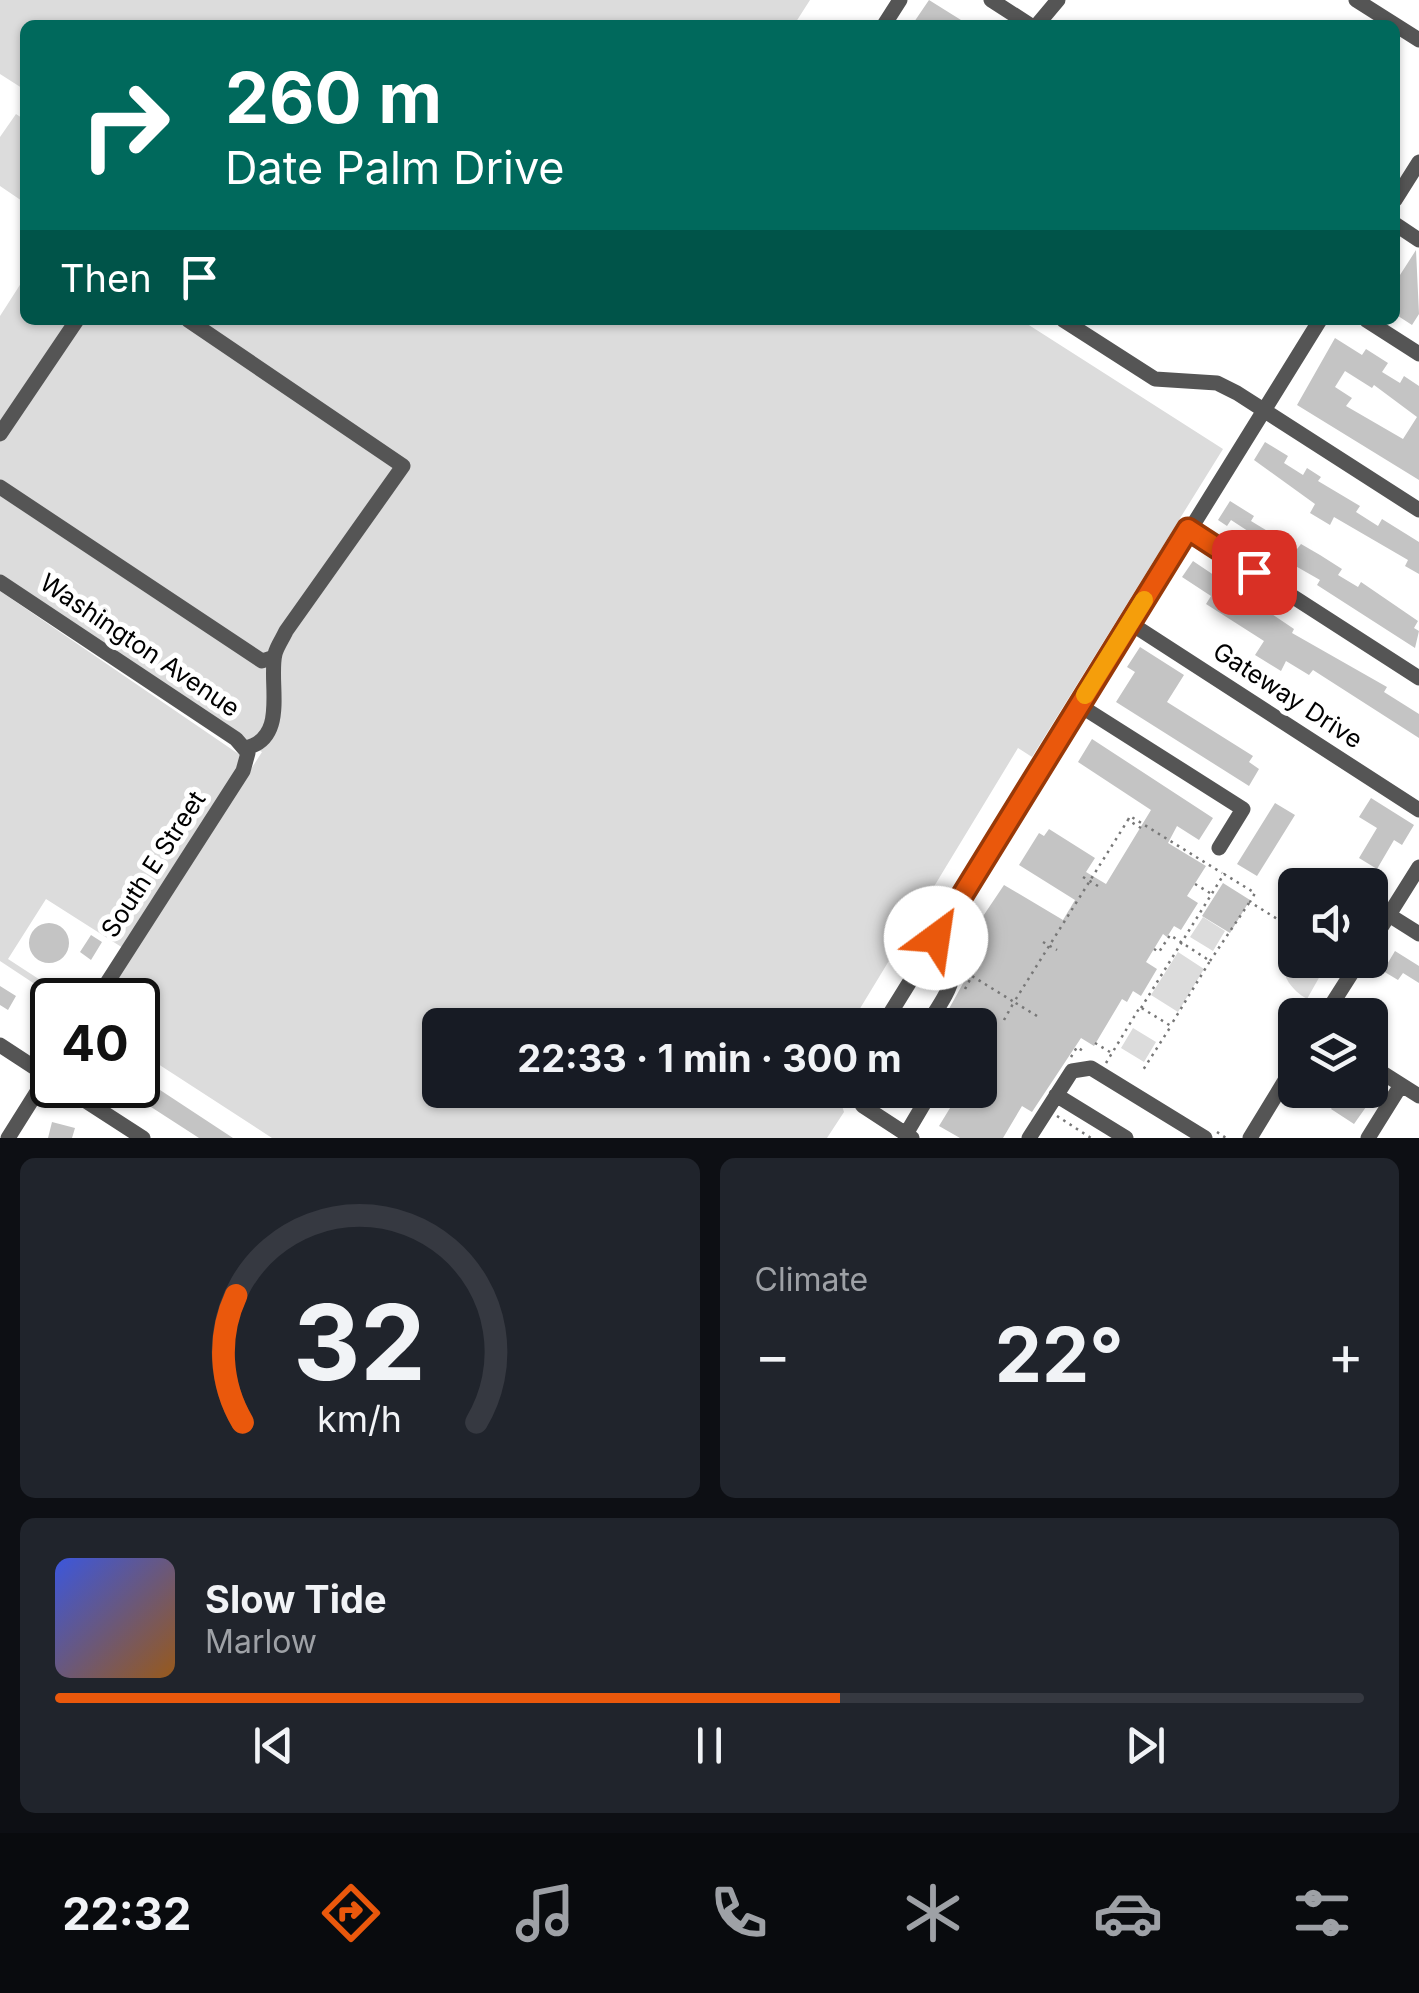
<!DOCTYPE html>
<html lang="en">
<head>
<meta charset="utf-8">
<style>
	body { margin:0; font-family:Inter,sans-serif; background:#20242c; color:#f1f3f6; height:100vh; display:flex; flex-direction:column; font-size:38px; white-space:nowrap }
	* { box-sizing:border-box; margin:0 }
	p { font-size:32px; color:#9ea1a6 }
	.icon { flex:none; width:55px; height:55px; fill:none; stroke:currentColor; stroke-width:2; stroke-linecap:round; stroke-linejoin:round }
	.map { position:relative; height:1138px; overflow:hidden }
	.side { display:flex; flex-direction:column; gap:20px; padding:20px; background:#0d0f14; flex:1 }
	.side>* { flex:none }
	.hud { position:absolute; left:20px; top:20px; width:1380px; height:305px; border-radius:15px; box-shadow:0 2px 8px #0004; background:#00695c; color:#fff; overflow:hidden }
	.controls { position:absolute; left:1278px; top:868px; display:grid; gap:20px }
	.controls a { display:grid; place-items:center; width:110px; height:110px; border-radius:15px; background:#171b24; box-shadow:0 2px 8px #0004; font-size:50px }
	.speed { position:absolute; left:30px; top:978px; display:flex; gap:20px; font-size:50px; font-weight:700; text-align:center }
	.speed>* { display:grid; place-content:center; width:130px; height:130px; border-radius:50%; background:#171b24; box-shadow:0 2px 8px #0004; line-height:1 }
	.speed .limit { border:5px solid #111; border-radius:15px; background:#fff; color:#111 }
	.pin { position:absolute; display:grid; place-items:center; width:85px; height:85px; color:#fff; margin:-42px; border-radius:20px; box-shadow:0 5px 15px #0006 }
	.me { position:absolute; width:110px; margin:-55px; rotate:31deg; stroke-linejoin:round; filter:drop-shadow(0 0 8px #0008) }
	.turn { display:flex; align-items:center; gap:35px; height:210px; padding:0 40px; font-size:45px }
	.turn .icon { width:130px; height:130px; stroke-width:2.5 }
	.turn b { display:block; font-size:70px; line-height:85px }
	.then { display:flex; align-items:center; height:95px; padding:0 40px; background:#0003; gap:20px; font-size:38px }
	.big { font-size:75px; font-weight:700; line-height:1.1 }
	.side .tile { flex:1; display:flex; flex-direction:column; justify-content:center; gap:15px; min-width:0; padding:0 35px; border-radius:15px; background:#20242c }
	.side .dial { align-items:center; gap:0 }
	.dial svg { height:260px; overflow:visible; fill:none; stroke:#363941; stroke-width:7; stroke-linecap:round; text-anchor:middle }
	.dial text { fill:#f1f3f6; stroke:none }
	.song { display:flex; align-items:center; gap:30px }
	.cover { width:120px; height:120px; border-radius:15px; background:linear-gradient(135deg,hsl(230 70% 55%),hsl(30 70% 35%)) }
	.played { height:10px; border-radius:5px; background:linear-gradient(90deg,#ea580c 60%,#363941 60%) }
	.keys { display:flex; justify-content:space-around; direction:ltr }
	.heat { display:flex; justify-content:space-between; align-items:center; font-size:55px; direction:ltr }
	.side .tiles { flex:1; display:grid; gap:20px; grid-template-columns:1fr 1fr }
	.tile:last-child { grid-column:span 2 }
	.trip { position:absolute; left:422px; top:1008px; width:575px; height:100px; border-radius:15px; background:#171b24; box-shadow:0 2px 8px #0004; font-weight:700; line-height:100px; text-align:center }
	.dock { display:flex; height:160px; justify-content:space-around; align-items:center; background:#090b0e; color:#9ea1a6 }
	.dock .icon { width:70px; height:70px }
	.dock .selected { color:#ea580c }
	.dock b { font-size:45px; color:#f1f3f6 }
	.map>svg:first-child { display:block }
</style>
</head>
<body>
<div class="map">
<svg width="1419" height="1138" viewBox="0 0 1419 1138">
	<rect width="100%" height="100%" fill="#fff"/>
	<!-- green -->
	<path fill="#dcdcdc" d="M0,0H810L794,25H25V90L0,74Z
		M16,114L25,120V203L0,186V137Z
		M25,277V320H1021L1223,449L1032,757L1018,748L850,1025H440V1090H837L844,1112L827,1138H272L138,1051V1000H102L262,752L0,576V316Z
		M0,591L240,755V763L123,948L46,899L8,959L71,1000H59L0,961Z
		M1203,917L1225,931L1213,951L1190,937Z
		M1293,931L1295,960H1329L1307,999C1279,982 1277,959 1293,931Z
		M1178,952L1204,969L1178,1012L1151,995Z
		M1133,1028L1156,1042L1144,1062L1121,1048Z"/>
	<!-- building -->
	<path fill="#c4c4c4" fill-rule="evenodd" d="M929,0L969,25H912Z
		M1416,250L1419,314L1412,325L1395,314V272L1400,275Z
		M1335,338L1362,355L1366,349L1388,363L1382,372L1400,383L1404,376L1419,386V480L1297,405ZM1345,371L1372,388L1374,385L1417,417L1403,439L1346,406L1352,398L1335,387Z
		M1265,442L1288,456L1284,463L1303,475L1307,468L1321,477L1318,481L1360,506L1356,512L1378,526L1382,519L1419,542V574L1405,566L1408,560L1334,517L1330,525L1310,513L1315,504L1254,460Z
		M1230,501L1254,516L1251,521L1297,549L1301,544L1320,555L1342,569L1338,575L1358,587L1361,582L1418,621L1414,628L1419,631L1415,648L1317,585L1320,580L1250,540L1254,535L1231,520L1227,526L1218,520Z
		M1193,561L1294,629L1292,633L1387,687L1384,692L1419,714V738L1313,670L1309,675L1286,661L1281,671L1255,655L1264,641L1206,604L1211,596L1182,577Z
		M1140,647L1184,675L1167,702L1253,756L1249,762L1259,769L1249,786L1116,702L1135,672L1127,667Z
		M1092,739L1213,818L1199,840L1177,826L1168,843L1206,866L1187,896L1198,903L1181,930L1174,926L1167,937L1163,934L1146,962L1157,969L1141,996L1133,991L1127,1002L1122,999L1094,1046L1081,1038L1032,1112L1022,1106L1003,1138H960L939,1126L961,1090H980V1025H940L977,958L961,949L1004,885L1063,920L1075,900L1019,865L1039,833L1044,836L1049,829L1095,858L1086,872L1106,884L1151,810L1078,762Z
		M1371,798L1414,825L1402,845L1394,840L1377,869L1359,858L1377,828L1359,817Z
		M1275,803L1295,815L1257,876L1237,864Z
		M1327,871L1330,879L1347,874L1350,885H1290Z
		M1223,883L1250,900L1230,933L1202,916Z
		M29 943a20 20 0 1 1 40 0a20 20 0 1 1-40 0Z
		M91,935L102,942L91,960L80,952Z
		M1395,951L1419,966V983L1403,973L1398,980L1383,971Z
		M0,986L16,996L8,1010L0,1005Z
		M138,1079L157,1088L233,1138H199L117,1085H138Z
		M1314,1090H1345L1366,1107L1354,1124L1331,1109L1335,1103Z
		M52,1122L75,1128L72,1138H48Z"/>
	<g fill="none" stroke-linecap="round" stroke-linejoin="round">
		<!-- path -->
		<path stroke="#777" stroke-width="2.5" stroke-dasharray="2.5 5" stroke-linecap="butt" d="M1141,828L1128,820L1130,816L1222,873
			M1083,877L1098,886
			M1195,884L1210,893
			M1043,942L1057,950
			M959,947L971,931
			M1154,949L1159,952L1170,935L1210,961L1171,1025
			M1210,961L1249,903
			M965,989L972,976L1014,1002L1128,820
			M1141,1008L1224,874L1255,893L1250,902L1295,930
			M1004,1020L1014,1002L1037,1016
			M1095,1043L1110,1052
			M1071,1057L1077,1047L1086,1053
			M1106,1063L1140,1007L1171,1026L1143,1070
			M1057,1116L1091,1138
			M1217,1132L1226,1138"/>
		<!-- minor -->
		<path stroke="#555" stroke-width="15" d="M991,0L1030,25
			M1356,0L1419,40
			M884,25L900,0
			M1037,25L1058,0
			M1395,200L1419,162
			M1395,224L1419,240
			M188,320L403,466L286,631C283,638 277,646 275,654C268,682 289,739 245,748
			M1063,320L1155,379L1217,383L1237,393L1419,510
			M1366,320L1419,354
			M0,434L77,320
			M0,487L262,661L274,657
			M1188,529L1419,678
			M0,582L236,739L248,753L243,771L96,1000
			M1130,623L1419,810
			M1079,705L1243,809L1219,848
			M1389,915L1419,934
			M1370,945L1419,867
			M1325,1015L1360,960
			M883,1025L1320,320
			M927,1025C946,994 970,967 936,938
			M0,1045L52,1079
			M1370,1065L1419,1096
			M61,1085L143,1138
			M852,1090L863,1106L912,1138
			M1056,1095L1126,1138
			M906,1134L932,1090
			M8,1138L52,1068
			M1029,1138L1072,1071L1091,1068L1205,1138
			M1250,1138L1295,1064
			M1368,1138L1401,1085"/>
	</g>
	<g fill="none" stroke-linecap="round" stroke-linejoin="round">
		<defs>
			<path id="route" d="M936,938L1188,529L1254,572"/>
		</defs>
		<!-- route casing -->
		<use href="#route" stroke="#983908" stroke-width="25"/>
		<!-- route -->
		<use href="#route" stroke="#ea580c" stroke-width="18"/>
		<!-- slow -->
		<path stroke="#f59e0b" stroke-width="18" d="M1085,695L1144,600"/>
	</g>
	<g text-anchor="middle" stroke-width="10" stroke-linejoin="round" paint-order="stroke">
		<!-- street labels -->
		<g font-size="25" fill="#000" stroke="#fff">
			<text transform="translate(140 645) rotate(34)" y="9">Washington Avenue</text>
			<text transform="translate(1288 695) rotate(33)" y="9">Gateway Drive</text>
			<text transform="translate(153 864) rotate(-57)" y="9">South E Street</text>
		</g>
	</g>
</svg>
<div class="controls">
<a><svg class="icon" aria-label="sound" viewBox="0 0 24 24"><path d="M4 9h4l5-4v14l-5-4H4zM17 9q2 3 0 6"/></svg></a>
<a><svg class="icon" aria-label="layers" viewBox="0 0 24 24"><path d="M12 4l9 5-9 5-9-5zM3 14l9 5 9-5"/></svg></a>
</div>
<div class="speed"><div class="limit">40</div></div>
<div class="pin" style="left:1254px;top:572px;background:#d93025"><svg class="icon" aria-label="arrive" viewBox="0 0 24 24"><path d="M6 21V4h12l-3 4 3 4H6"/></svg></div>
<svg class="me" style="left:936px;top:938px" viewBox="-20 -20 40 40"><circle r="19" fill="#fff"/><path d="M0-13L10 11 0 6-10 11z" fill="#ea580c"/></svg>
<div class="trip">22:33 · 1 min · 300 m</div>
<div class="hud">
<div class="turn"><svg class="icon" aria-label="right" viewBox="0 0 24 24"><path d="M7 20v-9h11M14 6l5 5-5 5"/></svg><div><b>260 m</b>Date Palm Drive</div></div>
<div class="then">Then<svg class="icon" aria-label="arrive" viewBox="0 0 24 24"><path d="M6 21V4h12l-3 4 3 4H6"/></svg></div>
</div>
</div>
<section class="side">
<div class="tiles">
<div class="tile dial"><svg viewBox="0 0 100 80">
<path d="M14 69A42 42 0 1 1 86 69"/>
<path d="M14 69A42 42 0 0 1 12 30" stroke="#ea580c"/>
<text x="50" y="56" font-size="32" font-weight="700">32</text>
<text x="50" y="72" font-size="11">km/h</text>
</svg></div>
<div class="tile"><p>Climate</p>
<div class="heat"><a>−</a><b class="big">22°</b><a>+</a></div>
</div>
<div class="tile">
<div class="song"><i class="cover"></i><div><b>Slow Tide</b><p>Marlow</p></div></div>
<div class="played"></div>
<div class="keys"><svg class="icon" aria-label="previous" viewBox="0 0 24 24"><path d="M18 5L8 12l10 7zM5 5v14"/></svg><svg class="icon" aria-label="pause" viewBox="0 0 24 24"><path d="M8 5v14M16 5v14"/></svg><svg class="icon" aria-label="next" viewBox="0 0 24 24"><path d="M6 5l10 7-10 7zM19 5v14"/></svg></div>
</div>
</div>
</section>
<nav class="dock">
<b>22:32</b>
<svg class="icon selected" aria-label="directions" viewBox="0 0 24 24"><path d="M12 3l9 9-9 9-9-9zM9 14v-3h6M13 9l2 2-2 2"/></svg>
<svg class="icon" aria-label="music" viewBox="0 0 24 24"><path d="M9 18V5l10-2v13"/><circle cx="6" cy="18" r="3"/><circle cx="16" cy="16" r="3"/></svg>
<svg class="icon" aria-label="phone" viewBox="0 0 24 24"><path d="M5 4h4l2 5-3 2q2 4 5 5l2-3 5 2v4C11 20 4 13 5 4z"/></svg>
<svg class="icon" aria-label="climate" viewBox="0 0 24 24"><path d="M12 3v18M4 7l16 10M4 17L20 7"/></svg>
<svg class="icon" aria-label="car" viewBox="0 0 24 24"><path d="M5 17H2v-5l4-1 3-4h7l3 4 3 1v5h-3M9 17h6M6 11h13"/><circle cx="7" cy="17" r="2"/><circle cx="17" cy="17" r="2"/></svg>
<svg class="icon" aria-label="filters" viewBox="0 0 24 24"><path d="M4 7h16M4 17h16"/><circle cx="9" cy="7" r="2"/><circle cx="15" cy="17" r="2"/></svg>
</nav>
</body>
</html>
